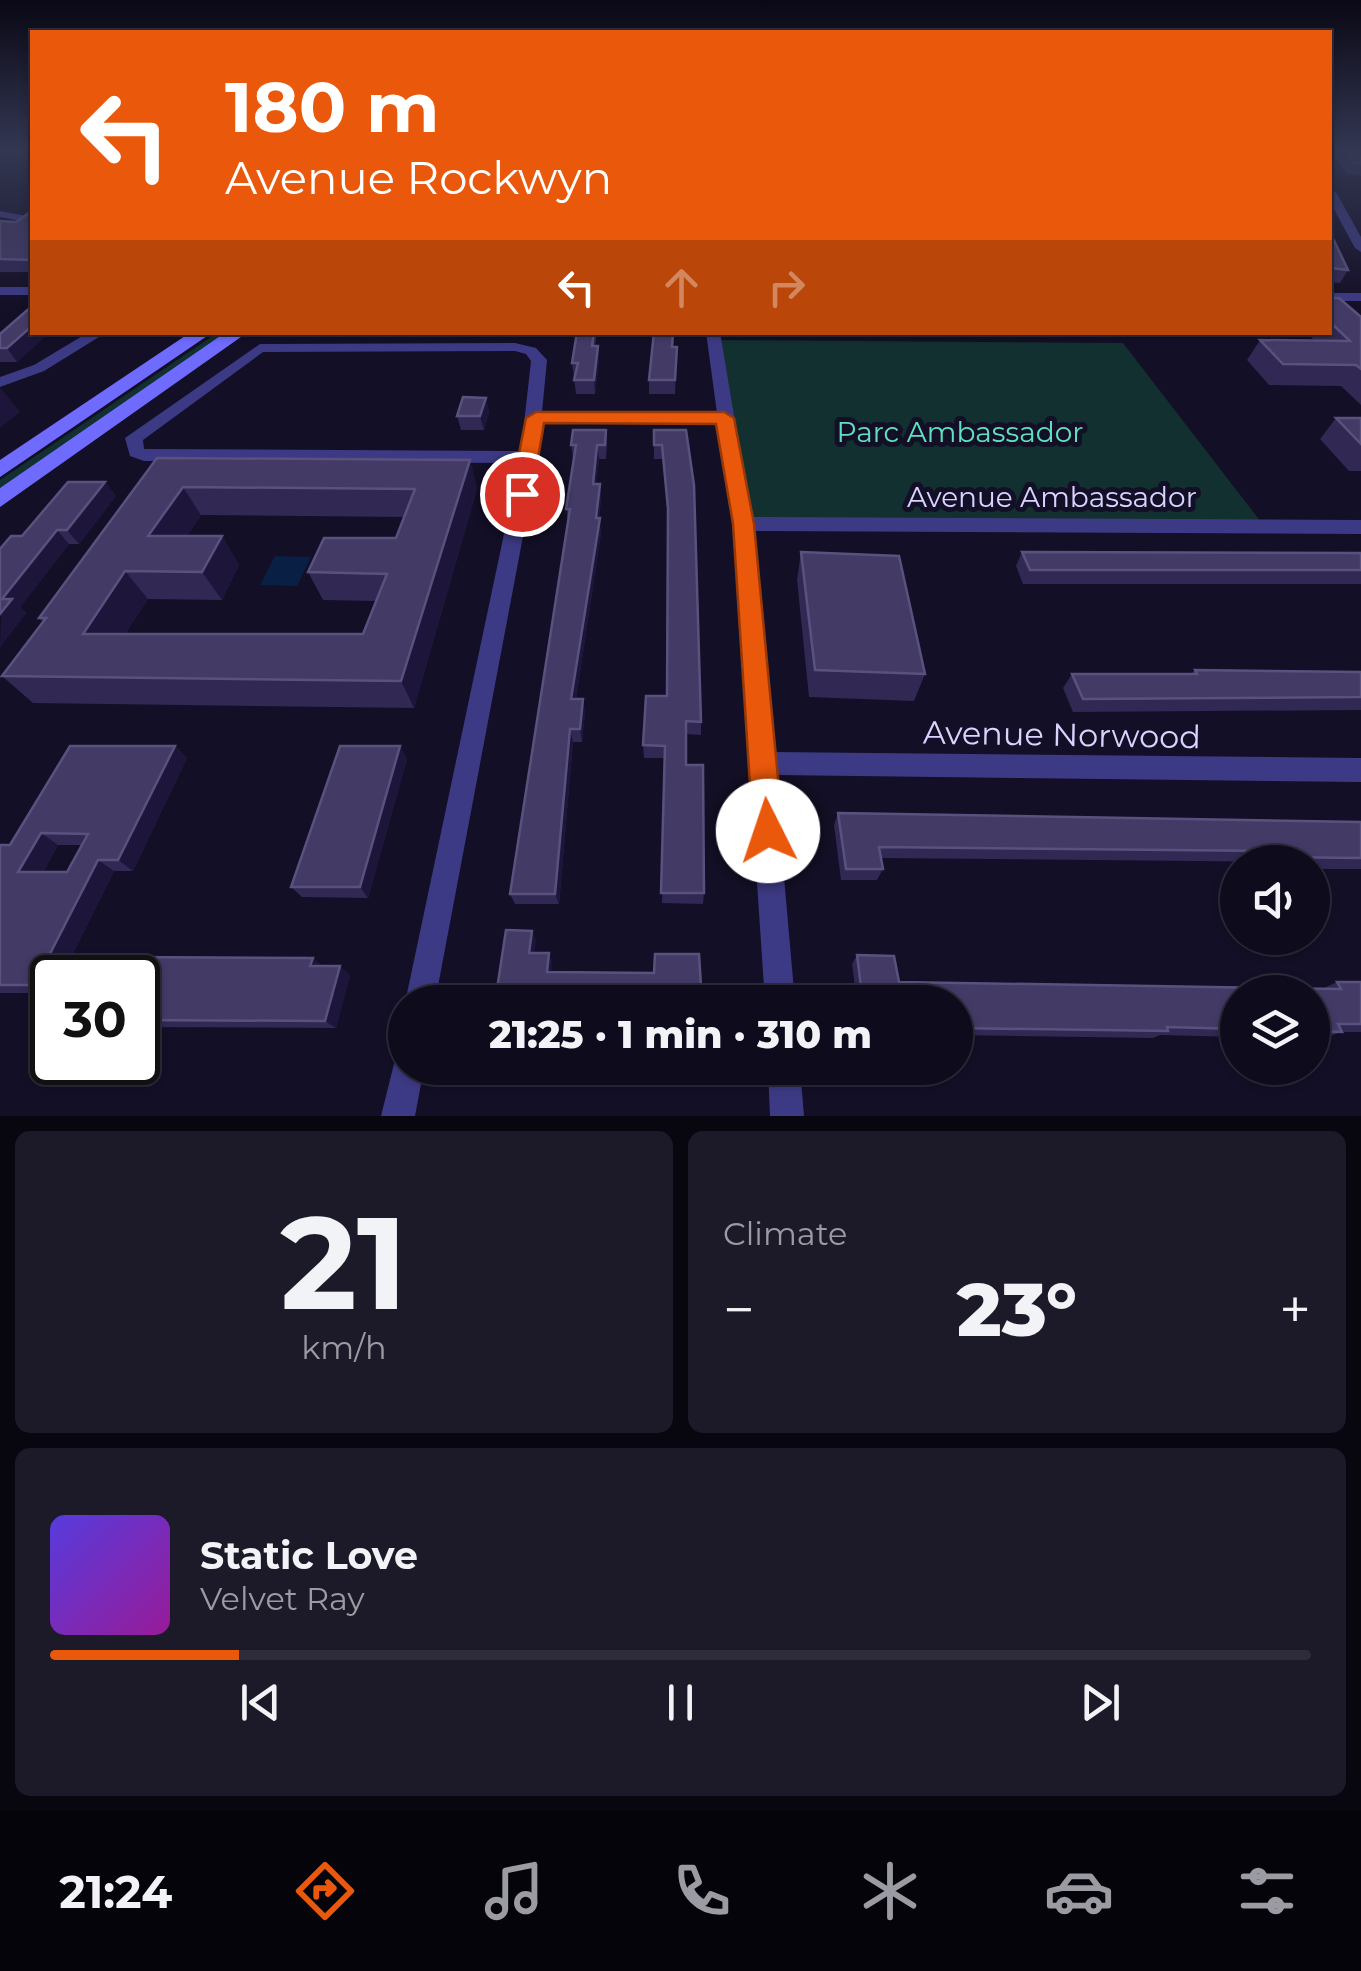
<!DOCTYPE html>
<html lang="en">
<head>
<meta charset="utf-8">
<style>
	body { margin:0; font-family:Montserrat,sans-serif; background:#1c1929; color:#f1f3f6; height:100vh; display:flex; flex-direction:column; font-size:38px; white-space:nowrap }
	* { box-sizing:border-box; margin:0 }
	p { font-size:32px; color:#9b9ba3 }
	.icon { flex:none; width:55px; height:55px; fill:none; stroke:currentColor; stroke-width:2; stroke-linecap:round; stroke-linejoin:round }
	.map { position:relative; height:1116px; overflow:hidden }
	.panel { display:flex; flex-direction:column; gap:15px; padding:15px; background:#08060f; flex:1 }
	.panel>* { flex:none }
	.top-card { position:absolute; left:30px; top:30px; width:1302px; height:305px; border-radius:0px; box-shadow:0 2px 8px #0004,0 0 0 2px #2e2b3b; background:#ea580c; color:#fff; overflow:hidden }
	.fabs { position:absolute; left:1220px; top:845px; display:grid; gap:20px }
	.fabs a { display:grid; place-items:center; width:110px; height:110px; border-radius:50%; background:#0e0b1c; box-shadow:0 2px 8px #0004,0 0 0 2px #2e2b3b; font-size:50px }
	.speed { position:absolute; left:30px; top:955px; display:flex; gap:20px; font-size:50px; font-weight:700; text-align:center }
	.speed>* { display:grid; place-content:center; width:130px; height:130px; border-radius:50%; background:#0e0b1c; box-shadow:0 2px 8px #0004,0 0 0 2px #2e2b3b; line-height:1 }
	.speed .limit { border:5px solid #111; border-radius:15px; background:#fff; color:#111 }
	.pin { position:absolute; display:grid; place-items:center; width:85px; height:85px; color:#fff; margin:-42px; border:5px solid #fff; border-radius:50%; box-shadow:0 2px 10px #0007 }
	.me { position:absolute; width:110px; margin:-55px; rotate:356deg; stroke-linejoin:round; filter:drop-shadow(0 0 8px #0008) }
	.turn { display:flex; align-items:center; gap:35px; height:210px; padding:0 30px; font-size:45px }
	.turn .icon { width:130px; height:130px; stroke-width:2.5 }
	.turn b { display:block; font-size:70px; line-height:85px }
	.lanes { display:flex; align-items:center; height:95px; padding:0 30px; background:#0003; justify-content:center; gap:50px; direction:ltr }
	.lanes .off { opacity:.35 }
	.big { font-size:75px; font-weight:800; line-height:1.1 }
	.panel .card { flex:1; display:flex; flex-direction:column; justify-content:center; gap:15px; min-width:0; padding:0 35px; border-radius:15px; background:#1c1929 }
	.panel .dial { align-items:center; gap:0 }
	.dial b { font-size:130px; line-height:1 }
	.song { display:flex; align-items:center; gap:30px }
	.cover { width:120px; height:120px; border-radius:15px; background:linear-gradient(135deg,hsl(250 70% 55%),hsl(300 70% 35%)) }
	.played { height:10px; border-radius:5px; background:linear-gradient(90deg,#ea580c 15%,#2e2b3b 15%) }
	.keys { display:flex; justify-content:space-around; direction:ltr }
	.heat { display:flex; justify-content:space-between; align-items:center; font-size:55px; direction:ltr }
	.panel .tiles { flex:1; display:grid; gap:15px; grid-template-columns:1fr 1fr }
	.card:last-child { grid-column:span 2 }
	.trip { position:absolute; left:388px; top:985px; width:585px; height:100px; border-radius:50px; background:#0e0b1c; box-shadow:0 2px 8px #0004,0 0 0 2px #2e2b3b; font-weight:800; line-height:100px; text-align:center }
	.tabs { display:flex; height:160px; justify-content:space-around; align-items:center; background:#06040b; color:#9b9ba3 }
	.tabs .icon { width:70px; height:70px }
	.tabs .selected { color:#ea580c }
	.tabs b { font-size:45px; color:#f1f3f6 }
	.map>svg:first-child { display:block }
</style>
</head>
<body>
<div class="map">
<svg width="1361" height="1116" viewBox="0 0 1361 1116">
	<rect width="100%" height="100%" fill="#130f26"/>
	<!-- green -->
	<path fill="#12302f" d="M217,333H226L0,488V480Z
		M713,340L1123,343L1261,522L743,524Z"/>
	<!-- water -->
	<path fill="#0a1f44" d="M275,556L311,557L297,586L260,585Z"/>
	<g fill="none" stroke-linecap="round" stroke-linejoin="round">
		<!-- street -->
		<path fill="#3d3a85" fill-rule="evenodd" d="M1330,189L1336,192L1361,237V252L1355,248L1330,202Z
			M0,211L32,217V223L0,217Z
			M0,287H32V295H0Z
			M1330,293H1361V301H1330Z
			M89,332H107L44,371L0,387V377L34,365Z
			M706,332H720L751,517L1361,520V534L753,531L773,752L1361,758V782L775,775L795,1002H765L733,524L719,423L541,422L538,457L435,1002L405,1003L519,463L144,461L130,456L125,438L260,344L515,343L536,348L547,360L542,412L717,413ZM515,351L526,354L531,361L521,451L144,449L143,440L263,352Z
			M405,1053V1068H424L415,1116H381L396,1056Z
			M768,1068H800L804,1116H770Z"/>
		<!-- secondary -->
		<path fill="#6f6bff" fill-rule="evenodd" d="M191,332H213L0,477V460Z
			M226,332H248L0,507V488Z"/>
	</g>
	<!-- wall -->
	<path fill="#312854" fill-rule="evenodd" d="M1332,151H1361V176L1347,174Z
		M32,211V272H0V221L16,222Z
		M1330,232L1348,270L1340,283L1330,282Z
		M1330,298L1361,317V405L1341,386L1269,385L1247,360L1260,340H1314L1306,332H1330Z
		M50,332L17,362H0V334Z
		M597,332L595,346L599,359L595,394H576L572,363Z
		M654,332H674L673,347H677L675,394H649V380Z
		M486,398L489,412L484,430H461L457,416Z
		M1336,418H1361V471H1349L1320,439Z
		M606,430L607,444L606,459H599L596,484H600L601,498L599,518L601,533L576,699L585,712L582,742H573L559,904H515L510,894L568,522L566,509L573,459L571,445Z
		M654,430H686L701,722V735L686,734V765L704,893L703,904L662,903L665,758H644L643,745L667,696L668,520L663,459H654Z
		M157,458L470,460L477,489L414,708L33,703L2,676L43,622L39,618ZM201,515L404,517L396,538L308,572L323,600L376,601L363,634H125L148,599L222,600L239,565L222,536H187Z
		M105,482L116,496L79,544H69L20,607L26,613L0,647L22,536Z
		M801,552L925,674L914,701L809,697L797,580Z
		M1022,552L1361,553V584H1023L1016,566Z
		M1195,670L1361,672V710L1073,712L1063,688L1072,674H1191Z
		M175,746L187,758L133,871H114L61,978H52V993H0V845H10ZM58,845H81L67,872H43Z
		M400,746L407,759L368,898L302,897L291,887Z
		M838,813L1361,822V869H1312V862L881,858L883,869L877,880H841L834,825Z
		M857,955L899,982L1322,989L1337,982H1361V1032H1342L1321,1039H1312V992H1238V1037L1160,1035L1153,1038L955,1035V1002H857L852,964Z
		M322,966L350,975L336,1028L138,1027V978Z"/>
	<!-- shaded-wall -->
	<path fill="#1d163a" d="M32,326V332H50L17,362L7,348Z
		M598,346L599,359L595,394L594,380Z
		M0,387L20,412L0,428Z
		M486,398L489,412L484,430L480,416Z
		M597,445L599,459L595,498L593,484Z
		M470,460L477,489L414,708L401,681Z
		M105,482L116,496L79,544L67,530Z
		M600,484L601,498L597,533L596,518Z
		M183,487L201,515L168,564L148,536Z
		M600,518L601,533L574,712L571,699Z
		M57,530L69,544L20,607L26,613L0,647L2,599Z
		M222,536L239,565L222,600L202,572Z
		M125,571L148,599L108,661L83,634Z
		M583,699L585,712L582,742L580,729Z
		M570,729L573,742L559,904L555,894Z
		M175,746L187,758L133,871L118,860Z
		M400,746L407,759L368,898L360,887Z
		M41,833L58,845L37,882L18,872Z
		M98,860L114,871L61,978H52V993L34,985Z
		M532,931L536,940L534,962L529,953Z
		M549,953L552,962L551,980L547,972Z
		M313,958L324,967L310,966Z
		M340,966L350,975L336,1028L325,1021Z"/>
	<!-- building -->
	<path fill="#433a66" stroke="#5a527e" stroke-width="2.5" fill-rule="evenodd" d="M1346,151H1361V164L1354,163Z
		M32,211V260L0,259V221L16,222Z
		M1330,232L1348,270L1330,268Z
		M1330,298H1339L1361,317V369L1356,365L1283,364L1260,340L1350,341L1330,322Z
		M32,306V326L7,348H0V334Z
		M577,332H594L592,346H598L594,380H574L578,363H572Z
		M654,332H673L672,347H677L675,380H649Z
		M463,397L486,398L480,416H457Z
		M1336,418H1361V444Z
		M573,430H606L605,445H597L593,484H600L596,518H600L571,699H583L580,729H570L555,894H510L570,509H566L576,445H571Z
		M654,430H686L694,485L701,722L686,721V765H703L704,893H661L665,746L643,745L646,696H667L668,509L662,445H654Z
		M157,458L470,460L401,681L2,676L46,618H39ZM183,487L415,489L396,538H324L308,572L387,574L363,634H83L125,571L202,572L222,536H148Z
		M68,482H105L67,530H57L2,599H12L0,614V549L11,536H22Z
		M801,552L899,556L925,674L815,670Z
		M1022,552L1361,553V570H1030Z
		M1195,670L1361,672V697L1083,699L1072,674H1197Z
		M70,746H175L118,860H98L34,985H0V845H10ZM41,833L88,834L67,872H18Z
		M340,746H400L360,887H291Z
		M838,813L1361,822V858L1272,857L1270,851L879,847L883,869H846Z
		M506,930L532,931L529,953H549L547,972L654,973L655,954H699L702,1002H495Z
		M857,955L894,956L899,982L1341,989L1337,982H1361V1024H1338L1342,1032L1312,1031V992H1238V1029L1167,1027L1168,1031L955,1028V1002H863Z
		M124,957L313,958L310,966H340L325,1021L138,1020V978H84L91,965H120Z"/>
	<!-- sky -->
	<linearGradient id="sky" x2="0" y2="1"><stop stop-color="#0a0815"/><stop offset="0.49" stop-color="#333752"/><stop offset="1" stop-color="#333752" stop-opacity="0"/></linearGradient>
	<rect width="1361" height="307" fill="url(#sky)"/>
	<!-- route -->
	<path fill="#ea580c" stroke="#983908" stroke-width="2.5" d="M536,412H724L734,418L754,524L783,831L779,841L768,846L757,841L753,831L733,524L716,424L544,423L532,494L522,501L511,494L526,418Z"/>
	<g text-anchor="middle" stroke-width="10" stroke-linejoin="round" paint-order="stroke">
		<!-- park labels -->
		<g font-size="28" fill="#5fe0c0" stroke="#130f26">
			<text x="960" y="442">Parc Ambassador</text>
		</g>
		<!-- street labels -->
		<g font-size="28" fill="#d9d4ff" stroke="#130f26">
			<text x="1052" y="507">Avenue Ambassador</text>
		</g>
		<!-- near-street labels -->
		<g font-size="32" fill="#d9d4ff" stroke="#130f26">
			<text transform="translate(1062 735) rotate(1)" y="11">Avenue Norwood</text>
		</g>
	</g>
</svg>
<div class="fabs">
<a><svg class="icon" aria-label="sound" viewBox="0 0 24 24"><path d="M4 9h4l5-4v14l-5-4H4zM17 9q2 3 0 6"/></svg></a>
<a><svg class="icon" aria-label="layers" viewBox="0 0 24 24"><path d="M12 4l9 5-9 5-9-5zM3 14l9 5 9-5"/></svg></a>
</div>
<div class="speed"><div class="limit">30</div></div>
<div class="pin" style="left:522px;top:494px;background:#d93025"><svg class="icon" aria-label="arrive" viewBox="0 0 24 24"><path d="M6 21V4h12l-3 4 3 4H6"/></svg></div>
<svg class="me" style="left:768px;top:831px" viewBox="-20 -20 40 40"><circle r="19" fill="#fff"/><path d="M0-13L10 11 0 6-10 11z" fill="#ea580c"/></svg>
<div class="trip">21:25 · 1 min · 310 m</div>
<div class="top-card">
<div class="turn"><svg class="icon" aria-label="left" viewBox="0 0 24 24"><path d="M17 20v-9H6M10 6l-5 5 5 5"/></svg><div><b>180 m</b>Avenue Rockwyn</div></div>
<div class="lanes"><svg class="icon" aria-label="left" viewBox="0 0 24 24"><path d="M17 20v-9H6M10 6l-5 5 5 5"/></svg><svg class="icon off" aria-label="ahead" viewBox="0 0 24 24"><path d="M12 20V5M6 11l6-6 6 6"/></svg><svg class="icon off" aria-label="right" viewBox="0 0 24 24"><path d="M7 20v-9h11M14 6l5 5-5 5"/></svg></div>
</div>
</div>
<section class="panel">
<div class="tiles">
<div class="card dial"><b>21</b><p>km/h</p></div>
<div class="card"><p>Climate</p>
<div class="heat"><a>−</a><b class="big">23°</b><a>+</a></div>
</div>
<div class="card">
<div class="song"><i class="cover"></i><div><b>Static Love</b><p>Velvet Ray</p></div></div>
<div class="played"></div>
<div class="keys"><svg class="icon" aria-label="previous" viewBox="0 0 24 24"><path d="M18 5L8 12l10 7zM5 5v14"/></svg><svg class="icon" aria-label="pause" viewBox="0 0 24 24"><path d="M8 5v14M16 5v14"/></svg><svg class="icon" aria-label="next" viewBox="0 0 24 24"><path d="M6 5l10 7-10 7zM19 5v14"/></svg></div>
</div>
</div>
</section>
<nav class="tabs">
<b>21:24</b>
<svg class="icon selected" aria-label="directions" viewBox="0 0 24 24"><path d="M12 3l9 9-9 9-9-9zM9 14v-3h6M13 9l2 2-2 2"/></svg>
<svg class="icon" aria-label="music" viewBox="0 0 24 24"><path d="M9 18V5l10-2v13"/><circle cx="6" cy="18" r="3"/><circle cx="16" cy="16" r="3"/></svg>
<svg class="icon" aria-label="phone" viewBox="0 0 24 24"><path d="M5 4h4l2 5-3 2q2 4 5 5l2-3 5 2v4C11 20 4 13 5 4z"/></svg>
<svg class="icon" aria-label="climate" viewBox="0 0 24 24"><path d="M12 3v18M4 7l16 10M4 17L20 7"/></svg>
<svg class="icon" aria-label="car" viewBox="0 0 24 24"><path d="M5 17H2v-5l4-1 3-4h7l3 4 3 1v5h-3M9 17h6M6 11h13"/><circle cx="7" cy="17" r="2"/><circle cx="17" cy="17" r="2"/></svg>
<svg class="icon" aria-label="filters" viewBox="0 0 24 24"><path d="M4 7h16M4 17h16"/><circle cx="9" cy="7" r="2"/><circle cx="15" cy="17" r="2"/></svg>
</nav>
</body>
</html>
